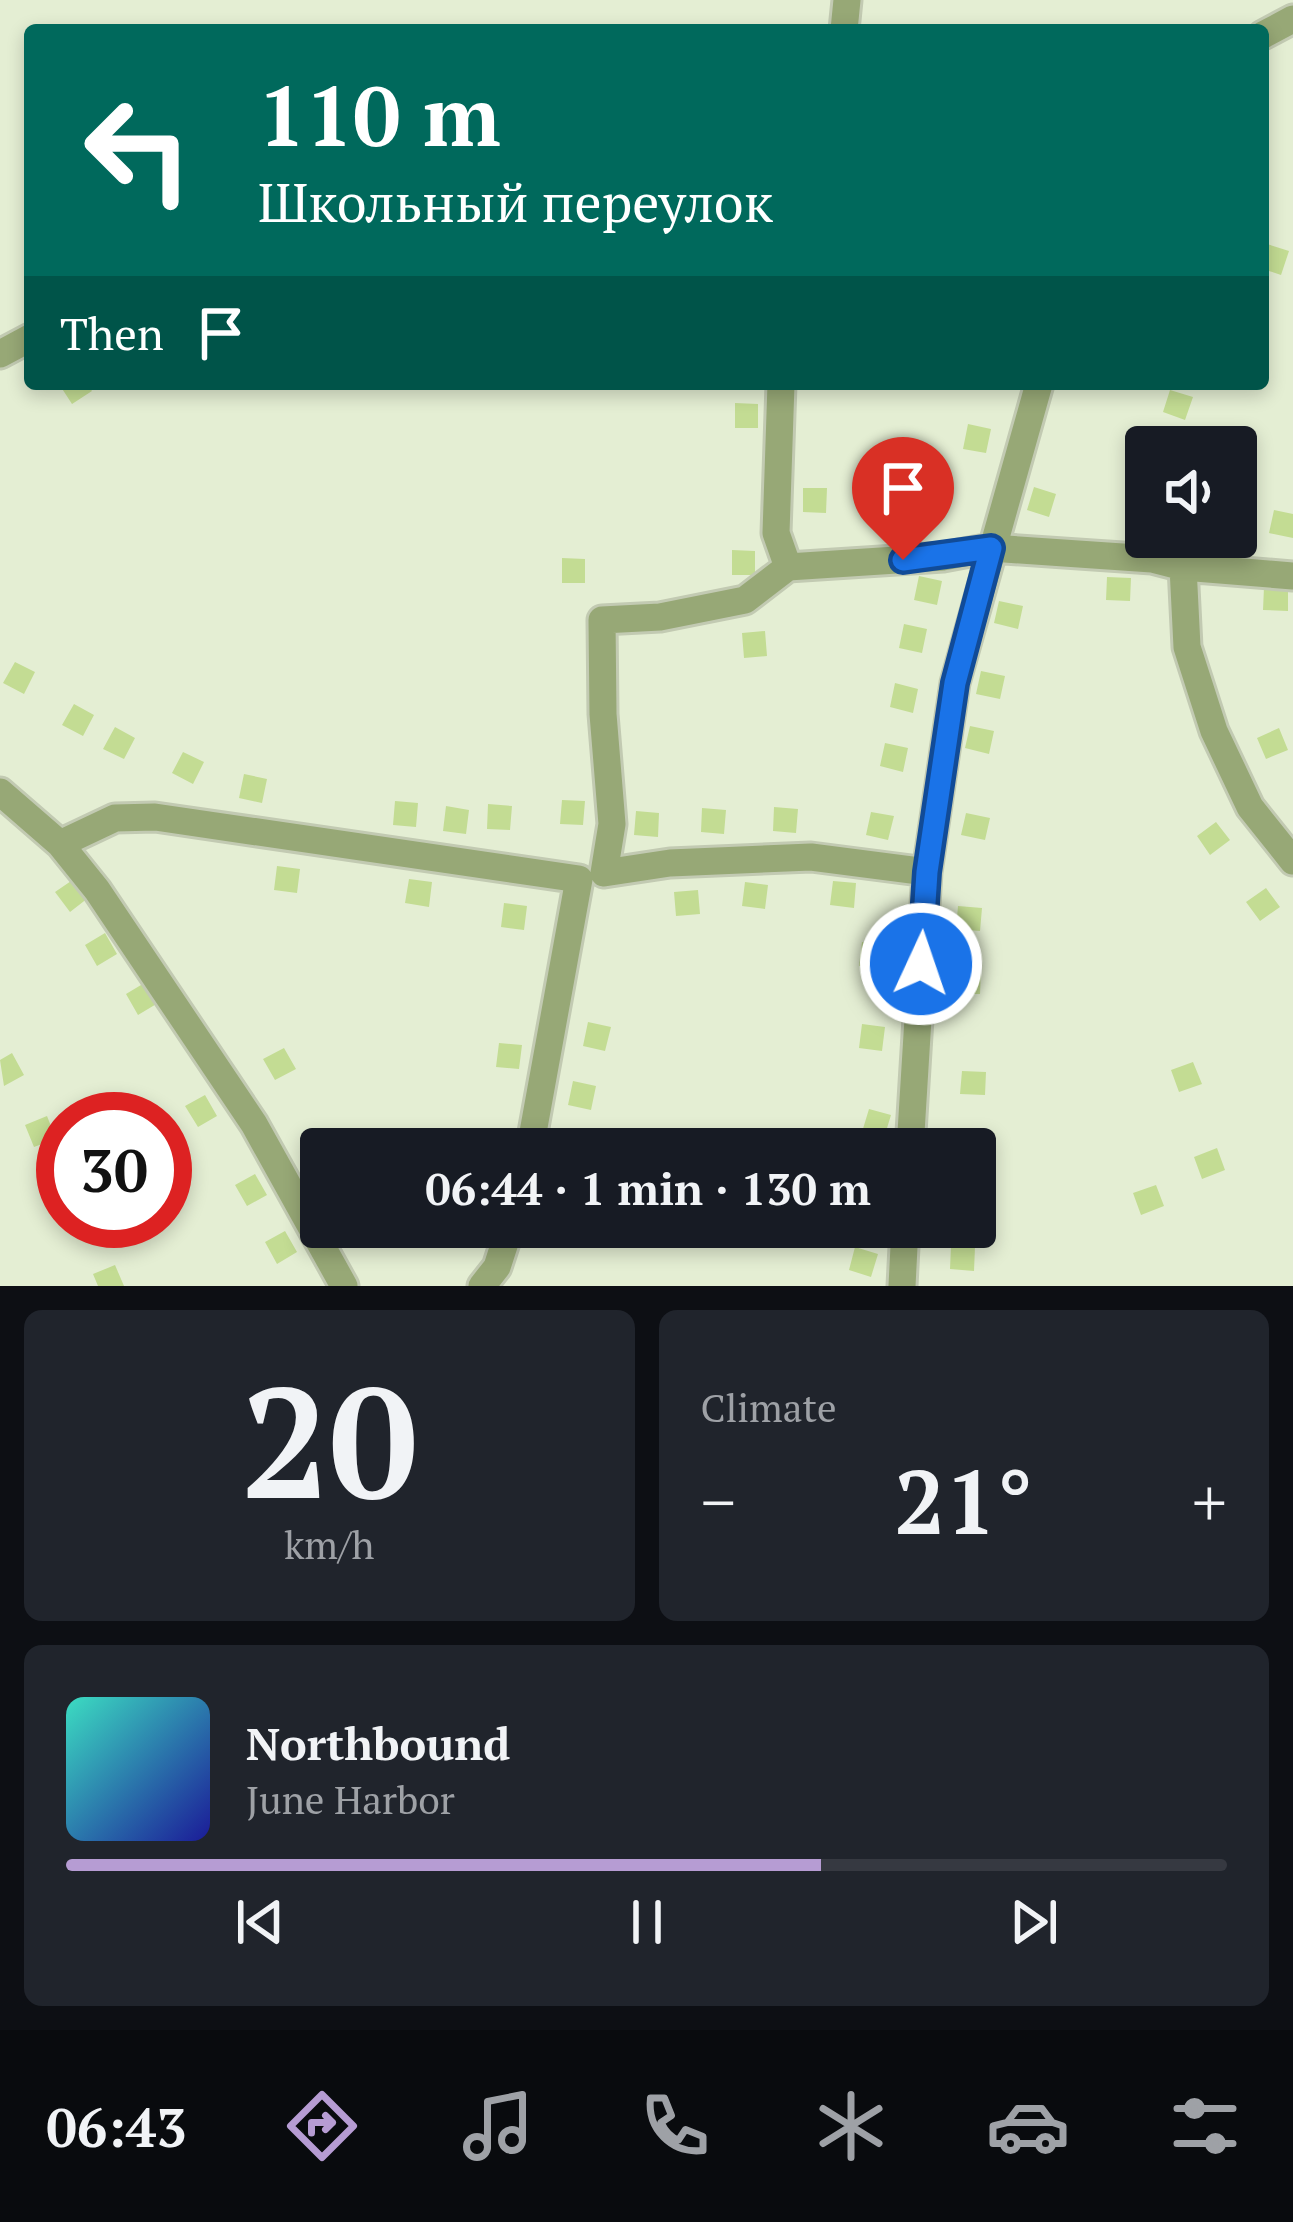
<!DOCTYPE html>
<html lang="en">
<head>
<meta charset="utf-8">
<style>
	body { margin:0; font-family:"PT Serif",serif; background:#20242c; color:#f1f3f6; height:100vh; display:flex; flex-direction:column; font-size:45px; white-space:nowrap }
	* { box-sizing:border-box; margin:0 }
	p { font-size:39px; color:#9ea1a6 }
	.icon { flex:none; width:66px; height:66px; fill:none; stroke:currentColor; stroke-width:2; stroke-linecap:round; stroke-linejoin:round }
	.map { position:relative; height:1286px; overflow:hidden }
	.panel { display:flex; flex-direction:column; gap:24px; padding:24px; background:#0d0f14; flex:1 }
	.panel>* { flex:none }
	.top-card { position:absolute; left:24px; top:24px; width:1245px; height:366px; border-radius:12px; box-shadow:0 6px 18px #0003; background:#00695c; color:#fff; overflow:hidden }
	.buttons { position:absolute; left:1125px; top:426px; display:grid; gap:24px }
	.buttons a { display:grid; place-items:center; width:132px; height:132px; border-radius:12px; background:#171b24; box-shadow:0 6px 18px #0003; font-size:60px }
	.speed { position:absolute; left:36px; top:1092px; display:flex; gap:24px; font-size:60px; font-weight:700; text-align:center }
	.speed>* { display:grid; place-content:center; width:156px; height:156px; border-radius:50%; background:#171b24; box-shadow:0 6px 18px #0003; line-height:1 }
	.speed .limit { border:18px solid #d22; background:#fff; color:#111 }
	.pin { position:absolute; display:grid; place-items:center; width:102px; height:102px; color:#fff; margin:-123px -51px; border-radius:50% 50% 50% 0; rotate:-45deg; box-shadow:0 0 12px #0007 }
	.pin .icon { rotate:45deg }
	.me { position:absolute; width:132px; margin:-66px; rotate:3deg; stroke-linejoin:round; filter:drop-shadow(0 0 9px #0008) }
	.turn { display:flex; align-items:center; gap:42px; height:252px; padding:0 36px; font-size:54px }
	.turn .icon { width:156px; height:156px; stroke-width:2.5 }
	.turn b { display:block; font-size:84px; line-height:102px }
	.then { display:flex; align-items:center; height:114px; padding:0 36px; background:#0003; gap:24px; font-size:45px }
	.big { font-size:90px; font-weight:800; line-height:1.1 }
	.panel .card { flex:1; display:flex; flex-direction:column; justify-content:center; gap:18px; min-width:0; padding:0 42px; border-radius:18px; background:#20242c }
	.panel .dial { align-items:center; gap:0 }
	.dial b { font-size:156px; line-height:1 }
	.song { display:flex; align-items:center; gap:36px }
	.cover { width:144px; height:144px; border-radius:18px; background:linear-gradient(135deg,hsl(170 70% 55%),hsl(240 70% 35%)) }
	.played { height:12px; border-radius:6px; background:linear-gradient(90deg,#b69cd3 65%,#363941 65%) }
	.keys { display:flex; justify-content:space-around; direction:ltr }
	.heat { display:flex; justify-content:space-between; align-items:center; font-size:66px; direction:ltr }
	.panel .tiles { flex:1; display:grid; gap:24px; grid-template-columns:1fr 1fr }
	.card:last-child { grid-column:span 2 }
	.trip { position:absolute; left:300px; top:1128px; width:696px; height:120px; border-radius:12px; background:#171b24; box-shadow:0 6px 18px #0003; font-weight:800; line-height:120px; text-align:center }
	.dock { display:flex; height:192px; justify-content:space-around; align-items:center; background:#090b0e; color:#9ea1a6 }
	.dock .icon { width:84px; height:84px }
	.dock .active { color:#b69cd3 }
	.dock b { font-size:54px; color:#f1f3f6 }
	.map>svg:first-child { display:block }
</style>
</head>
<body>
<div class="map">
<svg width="1293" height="1286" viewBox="0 0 1293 1286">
	<rect width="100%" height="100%" fill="#e4eed3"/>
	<!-- building -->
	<path fill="#c3dc93" d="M1267,244L1289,251L1281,275L1263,269Z
		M59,384H87L92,391L72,404Z
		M1170,390L1193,397L1185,420L1163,412Z
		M735,403L758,404V428H735Z
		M968,424L991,429L986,453L963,449Z
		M1034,487L1056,494L1049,517L1027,510Z
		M803,488H827L826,513L803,512Z
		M1274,510L1293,514V538L1269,533Z
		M732,550L755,551V575H732Z
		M562,558L585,559V583H562Z
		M919,576L942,581L937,605L914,600Z
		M1107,577L1131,578L1130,601L1106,600Z
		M1264,587L1288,588V611L1263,610Z
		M999,601L1023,606L1018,629L994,623Z
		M904,624L927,629L922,653L899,648Z
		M765,631L767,656L744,658L742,633Z
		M15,662L35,672L24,694L3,683Z
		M981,671L1005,676L1000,699L976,694Z
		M895,683L918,689L913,713L890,707Z
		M74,704L94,715L83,736L62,725Z
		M970,726L994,731L989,754L965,748Z
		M115,727L135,738L124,759L103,749Z
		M1279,728L1288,750L1266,759L1257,738Z
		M885,743L908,748L903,772L880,766Z
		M183,752L204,762L193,784L172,773Z
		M244,774L267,779L262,803L239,798Z
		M562,800L585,801L583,825L560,824Z
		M395,801L418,803L416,827L393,825Z
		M488,804L512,806L510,830L487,829Z
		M446,806L469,810L466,834L443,831Z
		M774,807L798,809L796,833L773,831Z
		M702,808L726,810L724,834L701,832Z
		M636,811L659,813L658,837L634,835Z
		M871,812L894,816L888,840L866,835Z
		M966,813L990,818L985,840L961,835Z
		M1216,822L1230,840L1210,855L1197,836Z
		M277,866L300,869L297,893L274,890Z
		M74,879L88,898L70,912L55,892Z
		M409,879L432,882L429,907L405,903Z
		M833,881L856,883L854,908L830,905Z
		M745,882L768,885L765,909L742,906Z
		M1266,888L1280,907L1260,921L1246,902Z
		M698,890L700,914L676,916L674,892Z
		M504,903L527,906L524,930L501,927Z
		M958,906L982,908L980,931L956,929Z
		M105,933L117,954L97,966L85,945Z
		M862,942L885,945L882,969L859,966Z
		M957,971H981L980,994H956Z
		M146,982L158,1003L138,1015L126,994Z
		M588,1022L611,1027L605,1051L583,1046Z
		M862,1024L885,1027L882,1051L859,1048Z
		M499,1043L522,1045L519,1069L496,1067Z
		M284,1048L296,1069L275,1080L263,1059Z
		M12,1053L24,1075L4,1086L0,1060Z
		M1193,1062L1202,1084L1179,1092L1171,1070Z
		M962,1071L986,1072L985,1095L960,1094Z
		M573,1081L596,1086L591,1110L568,1105Z
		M205,1095L217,1116L198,1127L185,1106Z
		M869,1109L891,1115L884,1138L862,1132Z
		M47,1116L56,1139L34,1147L25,1125Z
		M960,1132L984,1134L983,1157H975V1149H959Z
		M1217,1148L1225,1170L1202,1179L1194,1157Z
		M255,1174L267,1195L247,1206L235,1185Z
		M1156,1185L1164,1206L1141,1215L1133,1193Z
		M285,1231L297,1252L277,1264L265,1242Z
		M951,1246L975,1247L974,1271L950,1269Z
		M855,1247L878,1254L871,1277L849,1270Z
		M115,1265L124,1286H98L93,1274Z"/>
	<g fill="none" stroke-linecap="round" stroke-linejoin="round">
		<defs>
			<path id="minor" d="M844,30L847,0
				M1263,35L1293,19
				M0,354L30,338
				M781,384L776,533L788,567L745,600L660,617L602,620L603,714L612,824L604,873L670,863L811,857L927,872
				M788,567L943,557L991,548L1152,559L1183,567L1293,576
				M1183,567L1187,647L1214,731L1250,807L1293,861
				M0,792L60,844L97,890L254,1124L344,1286
				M60,844L115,818L155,817L579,879L530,1149
				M910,1149L927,872L955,683L1039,384
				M482,1286L497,1267L510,1227
				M902,1286L905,1227"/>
		</defs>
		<!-- minor casing -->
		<use href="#minor" stroke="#c2cab2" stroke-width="33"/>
		<!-- minor -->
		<use href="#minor" stroke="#97a876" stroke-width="27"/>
	</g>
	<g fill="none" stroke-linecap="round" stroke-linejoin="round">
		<defs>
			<path id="route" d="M903,560L991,548L955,683L927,872L921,964"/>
		</defs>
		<!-- route casing -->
		<use href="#route" stroke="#114b97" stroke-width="30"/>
		<!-- route -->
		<use href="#route" stroke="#1a73e8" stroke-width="21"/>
	</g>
</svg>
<div class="buttons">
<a><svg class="icon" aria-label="sound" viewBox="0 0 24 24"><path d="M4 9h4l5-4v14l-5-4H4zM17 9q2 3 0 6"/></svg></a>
</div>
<div class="speed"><div class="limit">30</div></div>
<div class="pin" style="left:903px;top:560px;background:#d93025"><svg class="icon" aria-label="arrive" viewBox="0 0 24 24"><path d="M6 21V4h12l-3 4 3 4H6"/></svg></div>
<svg class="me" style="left:921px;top:964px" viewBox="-20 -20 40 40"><circle r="17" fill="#1a73e8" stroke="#fff" stroke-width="3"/><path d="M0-11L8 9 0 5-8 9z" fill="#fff"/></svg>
<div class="trip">06:44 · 1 min · 130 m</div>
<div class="top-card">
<div class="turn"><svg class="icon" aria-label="left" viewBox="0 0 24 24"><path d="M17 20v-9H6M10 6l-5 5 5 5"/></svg><div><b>110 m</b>Школьный переулок</div></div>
<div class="then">Then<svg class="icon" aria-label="arrive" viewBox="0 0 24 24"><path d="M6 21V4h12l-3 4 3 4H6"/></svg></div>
</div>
</div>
<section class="panel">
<div class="tiles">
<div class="card dial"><b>20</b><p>km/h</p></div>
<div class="card"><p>Climate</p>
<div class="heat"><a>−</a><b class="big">21°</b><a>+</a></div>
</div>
<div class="card">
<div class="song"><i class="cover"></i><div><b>Northbound</b><p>June Harbor</p></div></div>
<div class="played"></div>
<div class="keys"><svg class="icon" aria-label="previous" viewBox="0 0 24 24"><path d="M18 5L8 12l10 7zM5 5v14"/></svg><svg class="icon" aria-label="pause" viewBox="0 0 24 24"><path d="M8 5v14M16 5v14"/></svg><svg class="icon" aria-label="next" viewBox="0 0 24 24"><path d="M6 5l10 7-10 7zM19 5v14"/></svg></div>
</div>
</div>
</section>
<nav class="dock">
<b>06:43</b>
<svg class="icon active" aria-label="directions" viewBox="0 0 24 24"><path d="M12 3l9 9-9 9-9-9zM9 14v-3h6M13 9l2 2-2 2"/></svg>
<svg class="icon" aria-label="music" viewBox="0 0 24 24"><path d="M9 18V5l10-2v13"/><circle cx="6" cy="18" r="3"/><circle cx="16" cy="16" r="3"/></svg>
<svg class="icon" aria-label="phone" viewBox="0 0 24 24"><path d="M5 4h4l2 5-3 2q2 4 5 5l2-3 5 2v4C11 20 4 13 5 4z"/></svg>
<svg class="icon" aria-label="climate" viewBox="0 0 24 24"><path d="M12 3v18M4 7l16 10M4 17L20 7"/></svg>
<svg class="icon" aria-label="car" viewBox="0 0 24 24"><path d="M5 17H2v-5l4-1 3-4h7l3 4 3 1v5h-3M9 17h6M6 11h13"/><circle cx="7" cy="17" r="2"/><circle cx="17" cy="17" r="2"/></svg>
<svg class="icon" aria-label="filters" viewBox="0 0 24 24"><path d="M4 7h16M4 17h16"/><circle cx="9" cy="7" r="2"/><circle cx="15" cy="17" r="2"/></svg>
</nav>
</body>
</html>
